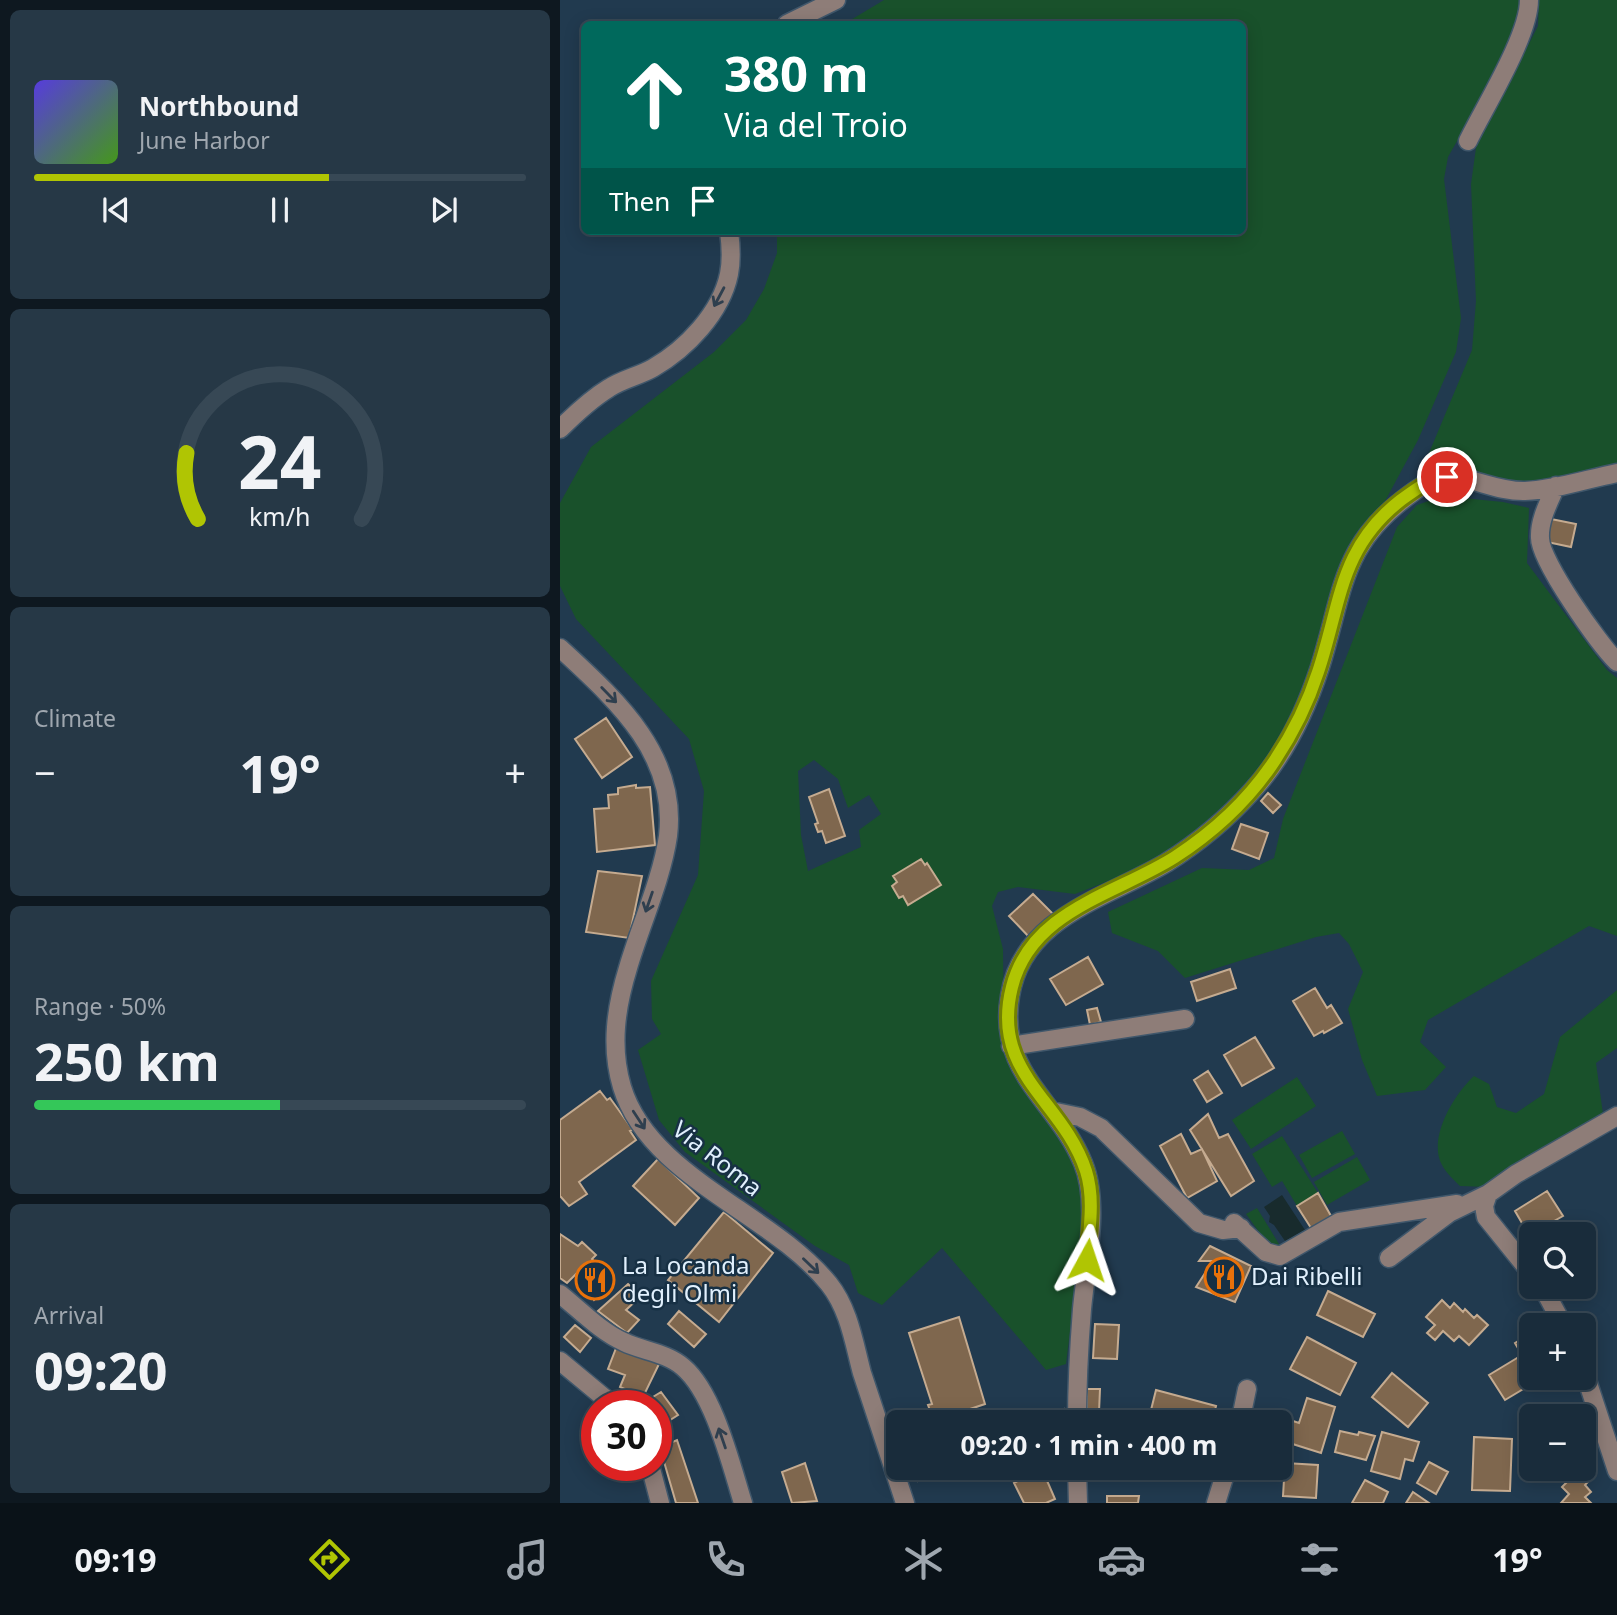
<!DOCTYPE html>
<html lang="en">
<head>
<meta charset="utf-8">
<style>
	body { margin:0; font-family:"Noto Sans",sans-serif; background:#263846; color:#f1f3f6; height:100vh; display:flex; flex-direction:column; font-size:26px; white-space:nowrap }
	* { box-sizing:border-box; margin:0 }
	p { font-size:23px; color:#9fa7af }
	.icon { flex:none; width:38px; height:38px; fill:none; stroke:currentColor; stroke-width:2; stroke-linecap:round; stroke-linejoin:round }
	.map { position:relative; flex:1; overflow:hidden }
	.panel { display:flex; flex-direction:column; gap:10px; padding:10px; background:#0e1820; width:560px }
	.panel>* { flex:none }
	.guide { position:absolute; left:21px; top:21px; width:665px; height:214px; border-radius:10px; box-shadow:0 4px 18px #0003,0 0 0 2px #374855; background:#00695c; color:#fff; overflow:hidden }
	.fabs { position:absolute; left:959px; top:1222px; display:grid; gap:14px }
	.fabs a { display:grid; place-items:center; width:77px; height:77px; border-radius:10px; background:#192c3b; box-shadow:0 4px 18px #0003,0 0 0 2px #374855; font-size:35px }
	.speed { position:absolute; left:21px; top:1390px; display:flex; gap:14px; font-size:35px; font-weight:700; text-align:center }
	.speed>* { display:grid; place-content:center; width:91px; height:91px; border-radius:50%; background:#192c3b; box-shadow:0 4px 18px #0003,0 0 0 2px #374855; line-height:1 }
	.speed .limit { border:10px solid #d22; background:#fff; color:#111 }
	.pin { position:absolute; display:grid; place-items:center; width:60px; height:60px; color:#fff; margin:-30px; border:4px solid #fff; border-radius:50%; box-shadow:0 2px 7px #0007 }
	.me { position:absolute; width:77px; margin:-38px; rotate:5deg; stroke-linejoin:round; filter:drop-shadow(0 0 5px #0008) }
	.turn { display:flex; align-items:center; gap:24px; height:147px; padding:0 28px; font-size:32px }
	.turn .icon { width:91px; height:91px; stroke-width:2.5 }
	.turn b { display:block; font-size:49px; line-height:60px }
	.then { display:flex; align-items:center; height:66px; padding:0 28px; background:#0003; gap:14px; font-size:26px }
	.big { font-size:52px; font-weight:700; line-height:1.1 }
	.panel .card { flex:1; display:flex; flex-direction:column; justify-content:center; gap:10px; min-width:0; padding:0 24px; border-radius:10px; background:#263846 }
	.panel .dial { align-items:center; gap:0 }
	.dial svg { height:182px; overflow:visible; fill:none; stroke:#374855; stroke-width:7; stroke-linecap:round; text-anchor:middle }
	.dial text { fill:#f1f3f6; stroke:none }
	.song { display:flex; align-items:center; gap:21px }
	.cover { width:84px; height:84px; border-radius:10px; background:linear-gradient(135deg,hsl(250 70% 55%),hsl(100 70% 35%)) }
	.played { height:7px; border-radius:4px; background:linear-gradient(90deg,#b0c503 60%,#374855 60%) }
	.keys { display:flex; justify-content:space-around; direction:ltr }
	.heat { display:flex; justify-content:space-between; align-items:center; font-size:38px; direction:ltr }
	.charge { height:10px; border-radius:5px; background:linear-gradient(90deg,#34c759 50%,#374855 0) }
	.trip { position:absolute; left:326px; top:1410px; width:406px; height:70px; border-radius:10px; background:#192c3b; box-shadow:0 4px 18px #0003,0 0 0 2px #374855; font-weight:700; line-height:70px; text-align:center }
	.dock { display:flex; height:112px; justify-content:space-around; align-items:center; background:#0a1218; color:#9fa7af }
	.dock .icon { width:49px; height:49px }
	.dock .selected { color:#b0c503 }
	.dock b { font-size:32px; color:#f1f3f6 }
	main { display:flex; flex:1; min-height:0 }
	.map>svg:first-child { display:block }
</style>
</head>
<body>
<main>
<section class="panel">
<div class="card">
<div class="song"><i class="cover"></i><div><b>Northbound</b><p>June Harbor</p></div></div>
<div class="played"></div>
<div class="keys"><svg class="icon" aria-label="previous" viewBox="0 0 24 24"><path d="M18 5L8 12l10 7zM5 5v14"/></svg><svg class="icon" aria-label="pause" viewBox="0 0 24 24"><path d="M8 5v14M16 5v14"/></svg><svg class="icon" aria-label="next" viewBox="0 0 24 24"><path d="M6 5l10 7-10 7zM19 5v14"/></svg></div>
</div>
<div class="card dial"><svg viewBox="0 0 100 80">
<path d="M14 69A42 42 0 1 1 86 69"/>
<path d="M14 69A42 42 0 0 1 9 40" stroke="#b0c503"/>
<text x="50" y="56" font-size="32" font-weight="700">24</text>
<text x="50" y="72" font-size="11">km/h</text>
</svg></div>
<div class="card"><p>Climate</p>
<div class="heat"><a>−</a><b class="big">19°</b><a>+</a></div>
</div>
<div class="card"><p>Range · 50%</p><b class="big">250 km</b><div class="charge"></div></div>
<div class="card"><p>Arrival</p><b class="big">09:20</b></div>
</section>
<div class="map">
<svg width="1057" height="1503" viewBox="0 0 1057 1503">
	<rect width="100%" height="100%" fill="#213a4f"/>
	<!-- green -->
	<path fill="#19512b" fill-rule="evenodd" d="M324,0H962L950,48L888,157L884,179L901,318L896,352L858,440L824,503L800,532L779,570L737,709L710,759L677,799L616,848L564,875L515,894L458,887L438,892L432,906L443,949L444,1053L519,1170L525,1210L506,1364L486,1370L382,1248L322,1305L298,1293L289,1265L255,1246L125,1152L99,1120L78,1050L101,1034L92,1019L91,981L138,875L144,791L129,739L16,619L0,586V503L31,447L154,352L186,320L204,289L217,253V231H682V24H284ZM254,760L278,779L288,808L309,795L321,814L299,830L301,847L248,871L241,835L238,771ZM366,863L367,864L348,904L343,896L339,898L332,886Z
		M979,0H1057V463L984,480L945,483L890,468L859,477L912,350L916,301L911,184L916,148L978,26Z
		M883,496L943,502L969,508L967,563L1047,670L1057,678V936L1029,926L868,1020L860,1042L886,1067L865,1090L817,1096L802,1060L788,1009L803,972L789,944L779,933L756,937L625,978L598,951L552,933L548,912L642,868L689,870L714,858L723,819L837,527L857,505Z
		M1057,990V1048L1036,1063L1043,1114L929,1187L900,1186C894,1180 886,1173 882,1165C867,1138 895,1093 914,1076L929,1084L937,1107L956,1113L984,1094L1000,1037Z
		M737,1077L756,1106L691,1149L672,1120Z
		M782,1131L795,1154L752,1178L739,1155Z
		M722,1136L758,1193L737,1206L722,1181L712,1187L692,1154Z
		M797,1157L810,1180L767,1205L754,1182Z
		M697,1208L722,1249L715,1254L686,1214Z"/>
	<!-- water -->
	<path fill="#182b2d" d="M722,1195L745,1230L725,1241L714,1225L709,1222L710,1216L704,1207Z"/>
	<!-- building -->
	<path fill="#7f674e" stroke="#c5ab90" stroke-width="2" d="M49,231H85L84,236Z
		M991,519L1016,524L1011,547L987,542Z
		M46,718L72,757L42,778L15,739Z
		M76,785V788L90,787L95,845L37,852L34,809L49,808L48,795L58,794V788Z
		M269,789L285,836L266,843L262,831L258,832L255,824L258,823L249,797Z
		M708,793L721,805L713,813L701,801Z
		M681,824L708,833L699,859L672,849Z
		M361,859L365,865L367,863L381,885L348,905L343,896L339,898L332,886L337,882L333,876Z
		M38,871L82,876L69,938L26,932Z
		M473,894L495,916L471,939L449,916Z
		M528,957L543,984L506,1005L490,979Z
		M670,969L676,988L637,1001L631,982Z
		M755,988L767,1008L771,1005L782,1023L764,1033L763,1031L754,1036L733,1001Z
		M537,1008L541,1022L530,1025L527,1010Z
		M695,1037L714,1068L682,1086L664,1055Z
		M648,1071L662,1093L647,1102L634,1080Z
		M40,1091L47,1100L50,1098L73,1130L70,1131L76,1140L19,1182L27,1194L9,1206L0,1196V1120Z
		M648,1114L659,1138L668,1134L694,1181L671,1196L630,1130Z
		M621,1134L631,1154L642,1149L657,1181L627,1198L600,1146Z
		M98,1159L139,1198L115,1225L73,1186Z
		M987,1191L1003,1216L971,1234L970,1237L955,1211Z
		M758,1193L771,1216L751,1228L737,1206Z
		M164,1212L213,1253L159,1322L108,1280Z
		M0,1234L18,1246L22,1242L36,1255L32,1259L52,1283L34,1300L16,1274L7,1283L0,1278Z
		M650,1246L691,1266L675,1302L636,1287L653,1261H639Z
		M68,1284L81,1296L66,1310L79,1320L67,1333L38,1311Z
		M768,1291L815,1314L803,1337L757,1315Z
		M882,1300L890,1308L894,1303L903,1312L905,1309L914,1318L917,1315L928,1325L909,1345L899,1336L894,1341L883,1331L875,1340L867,1333L875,1325L866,1317Z
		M119,1311L146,1334L134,1347L108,1324Z
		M399,1317L425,1404L374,1421L368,1405L372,1404L349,1333Z
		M535,1324L559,1325L557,1359L533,1358Z
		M15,1325L31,1338L20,1352L4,1337Z
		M971,1333V1363L965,1367L975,1382L945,1400L929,1375L962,1355L955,1343Z
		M747,1337L796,1363L780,1395L730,1369Z
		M58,1343L100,1362L83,1397L60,1387L65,1375L48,1369Z
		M832,1373L868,1403L848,1427L812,1397Z
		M527,1389H540L539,1412H527Z
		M596,1390L656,1406L652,1423L588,1422Z
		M101,1392L118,1415L96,1429V1405H80Z
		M747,1398L775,1407L761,1453L720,1440L727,1419L739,1423Z
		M504,1409L506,1423H455V1419Z
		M780,1431L798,1435L799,1432L815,1436L806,1460L775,1452Z
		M822,1432L859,1442L853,1461L845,1459L840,1479L811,1471Z
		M106,1436L108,1444L117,1440L138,1503H116L98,1441Z
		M914,1437L952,1439L950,1491L912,1490Z
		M869,1462L888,1472L876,1494L857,1483Z
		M245,1463L257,1501L232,1503L222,1472Z
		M725,1463L758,1465L756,1498L723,1496Z
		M1024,1466L1033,1476L1025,1485L1031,1492L1025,1497L1031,1503H1001L1009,1494L1002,1487L1010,1479L1002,1471L1005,1468H1024Z
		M353,1468H379L380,1474L358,1481Z
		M409,1468H438L414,1479Z
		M482,1469L495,1499L486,1503H464L454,1483Z
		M805,1480L828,1492L823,1503H792Z
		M853,1492L869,1503H846Z
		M547,1496H579L578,1503H547Z"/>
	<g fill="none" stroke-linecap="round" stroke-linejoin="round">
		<defs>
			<path id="minor" d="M227,24L276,0
				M908,141C925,106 969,36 969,0
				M0,429C15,414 31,399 49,388C63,379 79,376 93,368C126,349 161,313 169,274C172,259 171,246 169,231
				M996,486C989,502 979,520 980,538C980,561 1039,644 1057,662
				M0,648C55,699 118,754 108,836C102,878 80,927 68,968C56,1007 50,1047 62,1087C89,1177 212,1213 269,1284C289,1309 294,1343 302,1373C316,1416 331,1460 345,1503
				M451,1046L625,1019
				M491,1111L520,1117L541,1128L639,1223L663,1230L681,1228
				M928,1194L924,1206L926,1217L971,1273
				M674,1223L706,1252L720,1256L779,1222L897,1204
				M829,1258L889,1213L928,1194L956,1174L1057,1116
				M982,1286L1003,1325
				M0,1294C20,1310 41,1332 64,1342C83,1351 107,1353 123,1367C154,1393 171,1465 183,1503
				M0,1361L53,1405
				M1024,1371L1057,1471
				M517,1423C517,1385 519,1347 522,1309C526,1265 540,1203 523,1163C497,1100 437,1074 450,996C462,917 547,898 606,863C638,843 668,818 693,790C724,756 746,710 760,667C785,587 780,543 856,490C896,461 923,492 965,491C995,490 1027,479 1057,473
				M680,1423L687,1389
				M90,1465L100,1503
				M517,1468L518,1503
				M656,1503L667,1468"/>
		</defs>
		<!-- minor casing -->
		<use href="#minor" stroke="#40576b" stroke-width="21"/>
		<!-- minor -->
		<use href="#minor" stroke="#8e7d78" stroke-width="18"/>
	</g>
	<!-- one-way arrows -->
	<defs><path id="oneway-shaft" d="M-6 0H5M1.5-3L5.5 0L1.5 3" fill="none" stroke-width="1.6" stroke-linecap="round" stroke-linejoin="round" transform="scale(1.75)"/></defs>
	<g stroke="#2f3f4e">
		<use href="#oneway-shaft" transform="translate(159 297) rotate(118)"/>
		<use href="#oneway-shaft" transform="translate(49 695) rotate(46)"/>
		<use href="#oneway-shaft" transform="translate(89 902) rotate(109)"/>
		<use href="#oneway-shaft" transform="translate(79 1120) rotate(57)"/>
		<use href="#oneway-shaft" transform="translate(251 1266) rotate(44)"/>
		<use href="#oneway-shaft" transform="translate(162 1438) rotate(-109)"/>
	</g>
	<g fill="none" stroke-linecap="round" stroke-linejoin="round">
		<defs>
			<path id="route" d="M527,1260C529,1231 535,1199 526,1171C503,1100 430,1074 452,987C471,910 557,894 615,857C652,833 686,802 711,766C731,737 747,706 758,672C781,604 779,548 841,500C856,489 869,479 887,477"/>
		</defs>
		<!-- route casing -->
		<use href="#route" stroke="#728002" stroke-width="18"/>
		<!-- route -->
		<use href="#route" stroke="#b0c503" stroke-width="12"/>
	</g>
	<!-- icons -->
	<defs>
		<symbol id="restaurant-ring" viewBox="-11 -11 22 22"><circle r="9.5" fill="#173044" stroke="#e8710a" stroke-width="1.5"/><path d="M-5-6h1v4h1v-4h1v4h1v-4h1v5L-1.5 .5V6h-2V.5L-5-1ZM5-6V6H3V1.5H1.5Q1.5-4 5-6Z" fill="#e8710a"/></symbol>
	</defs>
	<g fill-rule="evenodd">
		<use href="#restaurant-ring" x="642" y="1255" width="44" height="44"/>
		<use href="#restaurant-ring" x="13" y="1258" width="44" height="44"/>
	</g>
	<g text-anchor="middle" stroke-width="5" stroke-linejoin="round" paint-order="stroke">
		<!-- street labels -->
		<g font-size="24" fill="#e1f0fd" stroke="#173044">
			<text transform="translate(157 1159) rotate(38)" y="8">Via Roma</text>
		</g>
		<!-- poi labels -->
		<g font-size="24" fill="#e1f0fd" stroke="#173044" text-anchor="start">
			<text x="62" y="1274">La Locanda<tspan x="62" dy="28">degli Olmi</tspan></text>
			<text x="691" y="1285">Dai Ribelli</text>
		</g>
	</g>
</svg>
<div class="fabs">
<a><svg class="icon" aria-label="search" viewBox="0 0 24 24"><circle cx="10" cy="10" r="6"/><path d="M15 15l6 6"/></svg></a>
<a>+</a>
<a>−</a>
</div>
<div class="speed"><div class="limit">30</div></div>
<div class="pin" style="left:887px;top:477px;background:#d93025"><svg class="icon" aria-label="arrive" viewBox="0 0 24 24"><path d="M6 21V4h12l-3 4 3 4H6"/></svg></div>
<svg class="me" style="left:527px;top:1260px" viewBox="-20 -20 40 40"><path d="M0-17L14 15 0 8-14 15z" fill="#b0c503" stroke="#fff" stroke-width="4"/></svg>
<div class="trip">09:20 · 1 min · 400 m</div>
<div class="guide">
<div class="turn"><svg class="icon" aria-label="ahead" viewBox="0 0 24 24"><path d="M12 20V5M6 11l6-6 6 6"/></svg><div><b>380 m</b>Via del Troio</div></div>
<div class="then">Then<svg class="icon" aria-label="arrive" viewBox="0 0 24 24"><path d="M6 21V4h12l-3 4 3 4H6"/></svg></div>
</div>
</div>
</main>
<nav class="dock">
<b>09:19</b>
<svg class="icon selected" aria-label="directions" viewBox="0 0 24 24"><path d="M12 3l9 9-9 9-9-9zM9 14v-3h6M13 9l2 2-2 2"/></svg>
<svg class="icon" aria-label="music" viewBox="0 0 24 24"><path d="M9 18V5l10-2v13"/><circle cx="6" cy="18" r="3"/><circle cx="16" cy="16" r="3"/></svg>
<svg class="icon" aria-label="phone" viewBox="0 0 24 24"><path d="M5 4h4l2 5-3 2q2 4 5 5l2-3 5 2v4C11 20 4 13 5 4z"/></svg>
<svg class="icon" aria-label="climate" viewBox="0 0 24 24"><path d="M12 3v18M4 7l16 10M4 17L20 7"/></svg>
<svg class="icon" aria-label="car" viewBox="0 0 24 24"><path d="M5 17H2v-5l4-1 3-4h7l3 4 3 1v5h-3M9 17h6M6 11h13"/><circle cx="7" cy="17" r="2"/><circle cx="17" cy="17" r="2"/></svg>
<svg class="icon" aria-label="filters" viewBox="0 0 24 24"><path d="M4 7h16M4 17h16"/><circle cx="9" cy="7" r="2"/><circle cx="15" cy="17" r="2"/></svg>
<b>19°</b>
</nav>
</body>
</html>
